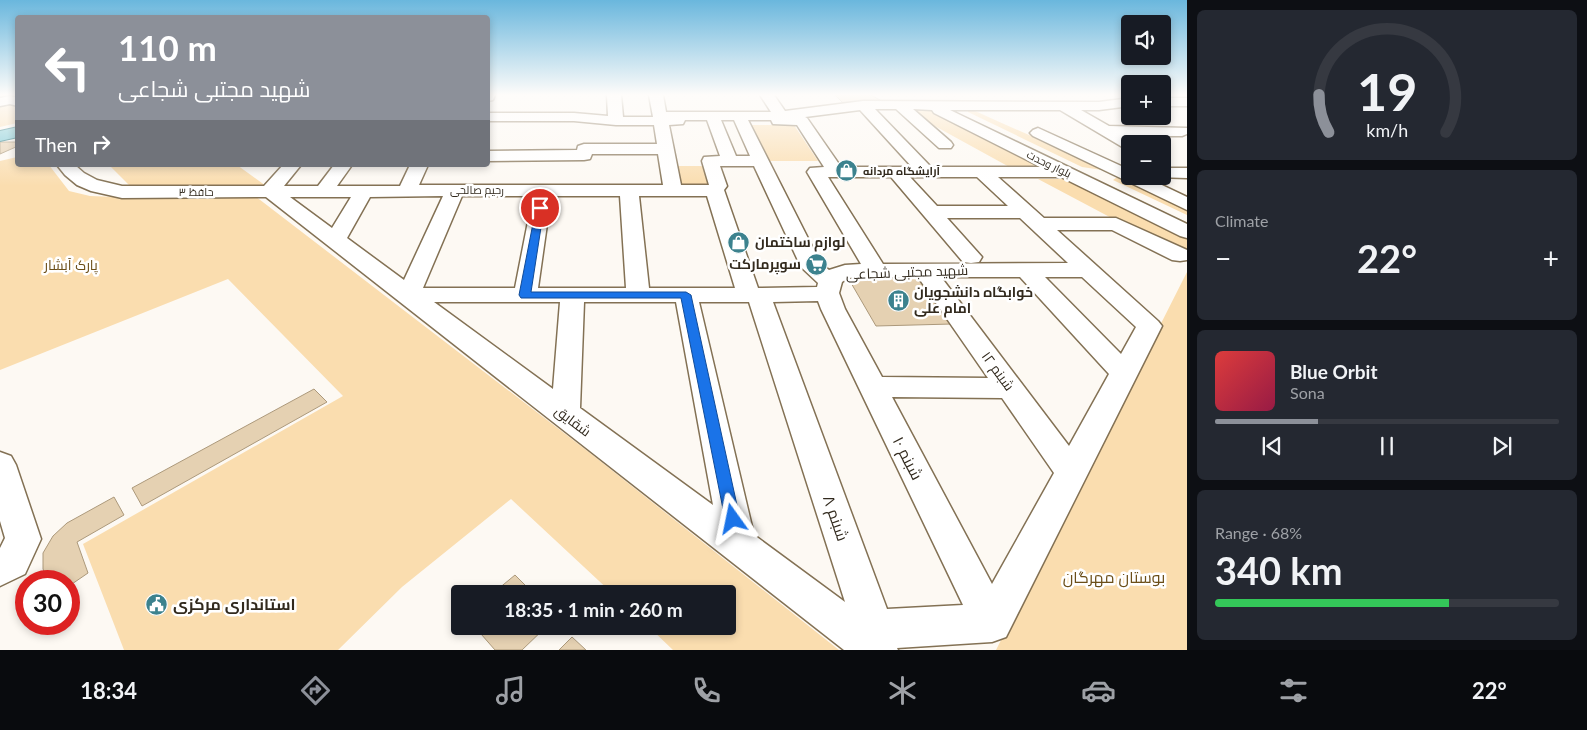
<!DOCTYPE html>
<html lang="en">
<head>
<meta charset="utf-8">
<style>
	body { margin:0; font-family:Lato,Cairo,sans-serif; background:#242831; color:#f1f3f6; height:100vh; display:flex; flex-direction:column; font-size:19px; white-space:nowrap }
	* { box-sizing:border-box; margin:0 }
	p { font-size:16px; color:#9ea1a6 }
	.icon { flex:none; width:28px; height:28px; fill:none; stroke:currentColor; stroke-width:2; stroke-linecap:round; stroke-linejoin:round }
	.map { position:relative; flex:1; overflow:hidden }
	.sheet { display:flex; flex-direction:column; gap:10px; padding:10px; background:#0d0f14; width:400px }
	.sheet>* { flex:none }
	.hud { position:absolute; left:15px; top:15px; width:475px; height:152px; border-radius:5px; box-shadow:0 2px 8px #0003; background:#8c9099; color:#fff; overflow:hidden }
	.controls { position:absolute; left:1121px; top:15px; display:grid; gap:10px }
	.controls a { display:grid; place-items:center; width:50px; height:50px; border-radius:5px; background:#171b24; box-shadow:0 2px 8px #0003; font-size:25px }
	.speed { position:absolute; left:15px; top:570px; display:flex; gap:10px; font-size:25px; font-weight:700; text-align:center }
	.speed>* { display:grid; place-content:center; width:65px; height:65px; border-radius:50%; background:#171b24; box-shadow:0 2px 8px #0003; line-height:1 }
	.speed .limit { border:8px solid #d22; background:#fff; color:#111 }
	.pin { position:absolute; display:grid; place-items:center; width:42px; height:42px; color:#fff; margin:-21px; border:2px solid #fff; border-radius:50%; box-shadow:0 1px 5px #0007 }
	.me { position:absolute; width:55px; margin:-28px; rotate:348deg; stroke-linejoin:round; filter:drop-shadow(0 0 4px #0008) }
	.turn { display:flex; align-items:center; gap:18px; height:105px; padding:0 20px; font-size:22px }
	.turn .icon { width:65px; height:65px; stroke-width:2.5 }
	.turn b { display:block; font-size:35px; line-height:42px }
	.then { display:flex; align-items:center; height:48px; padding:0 20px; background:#0003; gap:10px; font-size:19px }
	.big { font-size:38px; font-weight:700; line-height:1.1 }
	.sheet .card { flex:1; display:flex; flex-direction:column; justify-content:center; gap:8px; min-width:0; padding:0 18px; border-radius:8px; background:#242831 }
	.sheet .dial { align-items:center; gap:0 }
	.dial svg { height:130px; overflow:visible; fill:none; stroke:#363941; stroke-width:7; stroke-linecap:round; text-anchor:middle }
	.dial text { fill:#f1f3f6; stroke:none }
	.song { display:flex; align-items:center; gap:15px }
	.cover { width:60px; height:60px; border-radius:8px; background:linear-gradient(135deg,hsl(0 70% 55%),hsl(340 70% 35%)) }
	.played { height:5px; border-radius:2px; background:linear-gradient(90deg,#8c9099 30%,#363941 30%) }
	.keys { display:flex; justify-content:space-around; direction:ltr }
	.heat { display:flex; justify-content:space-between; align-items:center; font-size:28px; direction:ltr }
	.charge { height:8px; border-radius:4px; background:linear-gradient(90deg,#34c759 68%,#363941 0) }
	.trip { position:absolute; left:451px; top:585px; width:285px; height:50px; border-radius:5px; background:#171b24; box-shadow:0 2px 8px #0003; font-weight:700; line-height:50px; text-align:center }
	.tabs { display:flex; height:80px; justify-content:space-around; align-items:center; background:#090b0e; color:#9ea1a6 }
	.tabs .icon { width:35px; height:35px }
	.tabs .active { color:#8c9099 }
	.tabs b { font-size:22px; color:#f1f3f6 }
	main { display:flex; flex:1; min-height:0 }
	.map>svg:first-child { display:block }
</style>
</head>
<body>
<main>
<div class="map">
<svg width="1187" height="650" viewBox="0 0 1187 650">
	<rect width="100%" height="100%" fill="#fdf9f3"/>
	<!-- green -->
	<path fill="#faddaf" d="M0,95H17V123L0,127Z
		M902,108L929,109L1037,163L1030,169H1013Z
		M968,110H973C1019,131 1064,150 1109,171L1082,167L968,112Z
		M751,125H794L818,161H769Z
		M17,157L18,165H49L69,191L90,196L116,197L255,196L590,453L839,650H673L648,626H728V594H613L511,499L402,587L338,650H124L83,544L343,396L228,279L0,370V161Z
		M109,165H237L266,186H130Z
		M672,166H705L712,188H677Z
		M1120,175L1187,205V215L1113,180Z
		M1038,179H1070L1187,239V258Z
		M1187,272V650H996Z"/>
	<!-- building -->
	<path fill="#e5d1b2" stroke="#ac997b" d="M835,95H871L887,104H846L843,103Z
		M0,142H18V146L0,154Z
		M847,276H917L952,324L876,326Z
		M314,389L327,402L142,506L132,488Z
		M114,497L124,515L77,542L88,573L69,586V581H48L43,569V553L53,536L67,523Z
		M515,575L534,594H492Z
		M474,626H547L522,650H495Z
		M572,637L586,650H559Z"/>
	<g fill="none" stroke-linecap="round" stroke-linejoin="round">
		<defs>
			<path id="minor" d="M488,95H495L493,100L488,101Z
				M607,95H621L623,117H653L649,95H663L666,112H771L760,95H774L785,111L863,101L1099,102L1130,98V106L1099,110H1081L1109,126L1187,128V134L1182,136H1125L1137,144H1130V150L1124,148L1060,110H950L1187,224V238L1180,236L1061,177H998L1044,218H1116L1187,250V260L1180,261L1172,260L1112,230H1057L1158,321L1162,326L1006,637L992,642L897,648L898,650H844L266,197L122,198L91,191L77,185L65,175L57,165H75L84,173L97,180L122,186H264L283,165H301L284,186H318L334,165H352L337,186H400L410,165H428L419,185H663L658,154H592L590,159L584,160L488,161V151L577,150L578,146L584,144H657L654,125H616L574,121H488V113H574L608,116ZM875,109H896L939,148H951L953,145L951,142L913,109L932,110L934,113L1041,167H931ZM860,110L912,167H841L807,118L805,117ZM685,120H707L720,156L704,157L702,161L709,185H681L669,125L683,124ZM721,120H734L750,156H736ZM748,120H771L773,124L797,125L824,167L810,168L807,172L861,264L845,265L829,270L821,264ZM720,166H754L801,267L818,283L817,287L758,288L724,190L727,186ZM828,177H891L963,262L971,263L979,262L982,257L947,218H1020L1068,263L883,264ZM910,177H977L1008,206H937ZM443,196L404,280L347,238L370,197ZM462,196H533L515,288H423ZM551,196H620L626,288H538ZM639,196H707L735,288H649ZM290,197H351L332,228ZM858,277H918L988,378L882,377L845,309L839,293L842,282L848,278ZM941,277H1020L1109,374L1069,446ZM1045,277H1082L1136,327L1121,354ZM818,301L821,309L963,605L887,609L773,302ZM434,302H560L553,389ZM584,302H676L713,505L580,408ZM699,302H749L845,602L754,535ZM892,397L1002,398L1054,473L992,584Z
				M10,96L18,98V106L10,104L0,106V98Z
				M1162,98H1187V106H1162Z
				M1038,128L1130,170V176H1143L1187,197V210L1033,136L1030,133L1033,130Z
				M1162,168H1187V178L1156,177L1162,176Z
				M0,452L11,456L16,465L41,539L25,574L0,586V548L5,538L0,521Z"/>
			<path id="major" d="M18,127V137L0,141V131Z"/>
		</defs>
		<!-- minor casing -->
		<use href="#minor" stroke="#837154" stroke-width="3"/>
		<!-- major casing -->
		<use href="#major" stroke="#227780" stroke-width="2"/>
		<!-- minor -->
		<use href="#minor" fill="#fff" fill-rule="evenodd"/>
		<!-- major -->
		<use href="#major" fill="#75c7d3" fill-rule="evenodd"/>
	</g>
	<!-- sky -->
	<linearGradient id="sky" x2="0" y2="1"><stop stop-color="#6ab7dd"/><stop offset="0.51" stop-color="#fefcfa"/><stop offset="1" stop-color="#fefcfa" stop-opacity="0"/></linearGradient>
	<rect width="1187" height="186" fill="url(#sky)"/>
	<!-- route -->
	<path fill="#1a73e8" stroke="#114b97" d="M540,205L544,208L531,292H686L691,295L740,519L738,524L733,526L727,524L725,519L681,298H521L519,295L536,208Z"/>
	<!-- icons -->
	<defs>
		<symbol id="shop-disc" viewBox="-11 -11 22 22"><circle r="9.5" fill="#3c828e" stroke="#fff"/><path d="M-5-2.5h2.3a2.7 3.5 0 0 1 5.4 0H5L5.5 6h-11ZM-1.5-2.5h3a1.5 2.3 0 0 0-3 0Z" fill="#fff"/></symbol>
		<symbol id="supermarket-disc" viewBox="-11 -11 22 22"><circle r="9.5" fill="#3c828e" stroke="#fff"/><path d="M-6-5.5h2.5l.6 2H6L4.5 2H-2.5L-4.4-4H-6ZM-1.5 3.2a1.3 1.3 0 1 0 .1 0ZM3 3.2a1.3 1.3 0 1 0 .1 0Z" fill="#fff"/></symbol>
		<symbol id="building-disc" viewBox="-11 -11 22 22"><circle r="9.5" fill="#3c828e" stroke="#fff"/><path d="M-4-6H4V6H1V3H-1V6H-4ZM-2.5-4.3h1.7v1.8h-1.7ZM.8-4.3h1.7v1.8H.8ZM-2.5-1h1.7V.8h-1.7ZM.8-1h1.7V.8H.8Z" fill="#fff"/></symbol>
		<symbol id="civic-disc" viewBox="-11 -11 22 22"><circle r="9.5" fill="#3c828e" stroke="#fff"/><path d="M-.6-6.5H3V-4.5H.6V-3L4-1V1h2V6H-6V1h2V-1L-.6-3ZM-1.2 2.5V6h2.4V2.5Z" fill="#fff"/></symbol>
	</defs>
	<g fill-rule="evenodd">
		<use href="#shop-disc" x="834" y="158" width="25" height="25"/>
		<use href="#shop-disc" x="726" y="230" width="25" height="25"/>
		<use href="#supermarket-disc" x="804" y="252" width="25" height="25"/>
		<use href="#building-disc" x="886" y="288" width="25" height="25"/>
		<use href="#civic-disc" x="144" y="592" width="25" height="25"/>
	</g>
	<g text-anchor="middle" stroke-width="5" stroke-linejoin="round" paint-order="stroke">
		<!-- far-street labels -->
		<g font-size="11" fill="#322a1e" stroke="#fff">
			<text transform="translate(1049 164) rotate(26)" y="4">بلوار وحدت</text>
			<text x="477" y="194">رحیم صالحی</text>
			<text x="196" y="196">حافظ ۳</text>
		</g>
		<!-- far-poi labels -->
		<g font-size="11" font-weight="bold" fill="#322a1e" stroke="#fff" text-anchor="start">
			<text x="863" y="175">آرایشگاه مردانه</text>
		</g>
		<!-- poi labels -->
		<g font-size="14" font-weight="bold" fill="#322a1e" stroke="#fff" text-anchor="start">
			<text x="755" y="247">لوازم ساختمان</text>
			<text x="801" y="269" text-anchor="end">سوپرمارکت</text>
			<text x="914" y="297">خوابگاه دانشجویان<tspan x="914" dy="16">امام علی</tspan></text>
		</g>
		<!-- park labels -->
		<g font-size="14" fill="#6b4e18" stroke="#fff">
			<text x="71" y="270">پارک آبشار</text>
		</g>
		<!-- street labels -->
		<g font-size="14" fill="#322a1e" stroke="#fff">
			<text transform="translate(907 272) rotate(-2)" y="5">شهید مجتبی شجاعی</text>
			<text transform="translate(998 371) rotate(54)" y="5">شبنم ۱۲</text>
			<text transform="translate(573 421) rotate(37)" y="5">شقایق</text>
		</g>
		<!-- near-street labels -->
		<g font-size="16" fill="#322a1e" stroke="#fff">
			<text transform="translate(908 458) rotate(63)" y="6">شبنم ۱۰</text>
			<text transform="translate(836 518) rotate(71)" y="6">شبنم ۸</text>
		</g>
		<!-- near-park labels -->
		<g font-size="16" fill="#6b4e18" stroke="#fff">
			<text x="1114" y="583">بوستان مهرگان</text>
		</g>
		<!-- near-poi labels -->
		<g font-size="16" font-weight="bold" fill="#322a1e" stroke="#fff" text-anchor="start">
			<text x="173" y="610">استانداری مرکزی</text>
		</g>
	</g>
</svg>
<div class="controls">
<a><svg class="icon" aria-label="sound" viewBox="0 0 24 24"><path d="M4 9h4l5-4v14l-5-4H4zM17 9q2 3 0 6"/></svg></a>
<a>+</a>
<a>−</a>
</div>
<div class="speed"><div class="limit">30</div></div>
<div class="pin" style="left:540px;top:208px;background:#d93025"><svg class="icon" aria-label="arrive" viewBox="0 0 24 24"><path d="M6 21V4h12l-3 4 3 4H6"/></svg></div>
<svg class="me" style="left:733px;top:519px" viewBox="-20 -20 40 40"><path d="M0-17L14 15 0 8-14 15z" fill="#1a73e8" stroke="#fff" stroke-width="4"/></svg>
<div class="trip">18:35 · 1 min · 260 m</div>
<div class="hud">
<div class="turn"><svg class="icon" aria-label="left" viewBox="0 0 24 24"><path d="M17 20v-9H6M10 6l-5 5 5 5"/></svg><div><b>110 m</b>شهید مجتبی شجاعی</div></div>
<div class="then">Then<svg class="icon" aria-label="right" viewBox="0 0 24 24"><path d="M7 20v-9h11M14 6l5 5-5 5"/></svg></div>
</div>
</div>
<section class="sheet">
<div class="card dial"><svg viewBox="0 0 100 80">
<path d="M14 69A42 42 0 1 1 86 69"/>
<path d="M14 69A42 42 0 0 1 8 46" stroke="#8c9099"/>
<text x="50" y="56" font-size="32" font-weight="700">19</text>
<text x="50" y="72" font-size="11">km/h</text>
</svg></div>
<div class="card"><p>Climate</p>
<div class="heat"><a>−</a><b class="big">22°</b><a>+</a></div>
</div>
<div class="card">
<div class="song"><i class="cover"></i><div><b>Blue Orbit</b><p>Sona</p></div></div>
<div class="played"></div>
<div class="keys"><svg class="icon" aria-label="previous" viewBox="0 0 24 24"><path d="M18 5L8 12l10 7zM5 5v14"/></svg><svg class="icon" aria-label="pause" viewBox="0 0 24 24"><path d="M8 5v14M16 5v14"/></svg><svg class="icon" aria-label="next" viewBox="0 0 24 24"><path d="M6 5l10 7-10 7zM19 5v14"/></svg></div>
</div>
<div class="card"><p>Range · 68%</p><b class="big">340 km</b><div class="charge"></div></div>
</section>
</main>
<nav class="tabs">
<b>18:34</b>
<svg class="icon active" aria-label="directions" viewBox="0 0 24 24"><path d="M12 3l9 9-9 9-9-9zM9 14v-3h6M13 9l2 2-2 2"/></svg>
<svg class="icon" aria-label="music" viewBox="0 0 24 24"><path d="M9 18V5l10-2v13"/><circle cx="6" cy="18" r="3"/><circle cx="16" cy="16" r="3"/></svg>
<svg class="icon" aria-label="phone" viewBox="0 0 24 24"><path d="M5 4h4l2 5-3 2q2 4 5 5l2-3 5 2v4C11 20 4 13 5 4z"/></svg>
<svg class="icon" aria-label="climate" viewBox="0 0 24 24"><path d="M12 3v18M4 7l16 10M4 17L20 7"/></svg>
<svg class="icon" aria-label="car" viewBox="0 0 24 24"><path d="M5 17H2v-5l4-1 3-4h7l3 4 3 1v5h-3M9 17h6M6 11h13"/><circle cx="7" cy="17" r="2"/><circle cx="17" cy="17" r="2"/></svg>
<svg class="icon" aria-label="filters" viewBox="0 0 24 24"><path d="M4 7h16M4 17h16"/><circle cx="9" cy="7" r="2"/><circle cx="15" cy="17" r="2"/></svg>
<b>22°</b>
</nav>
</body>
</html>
